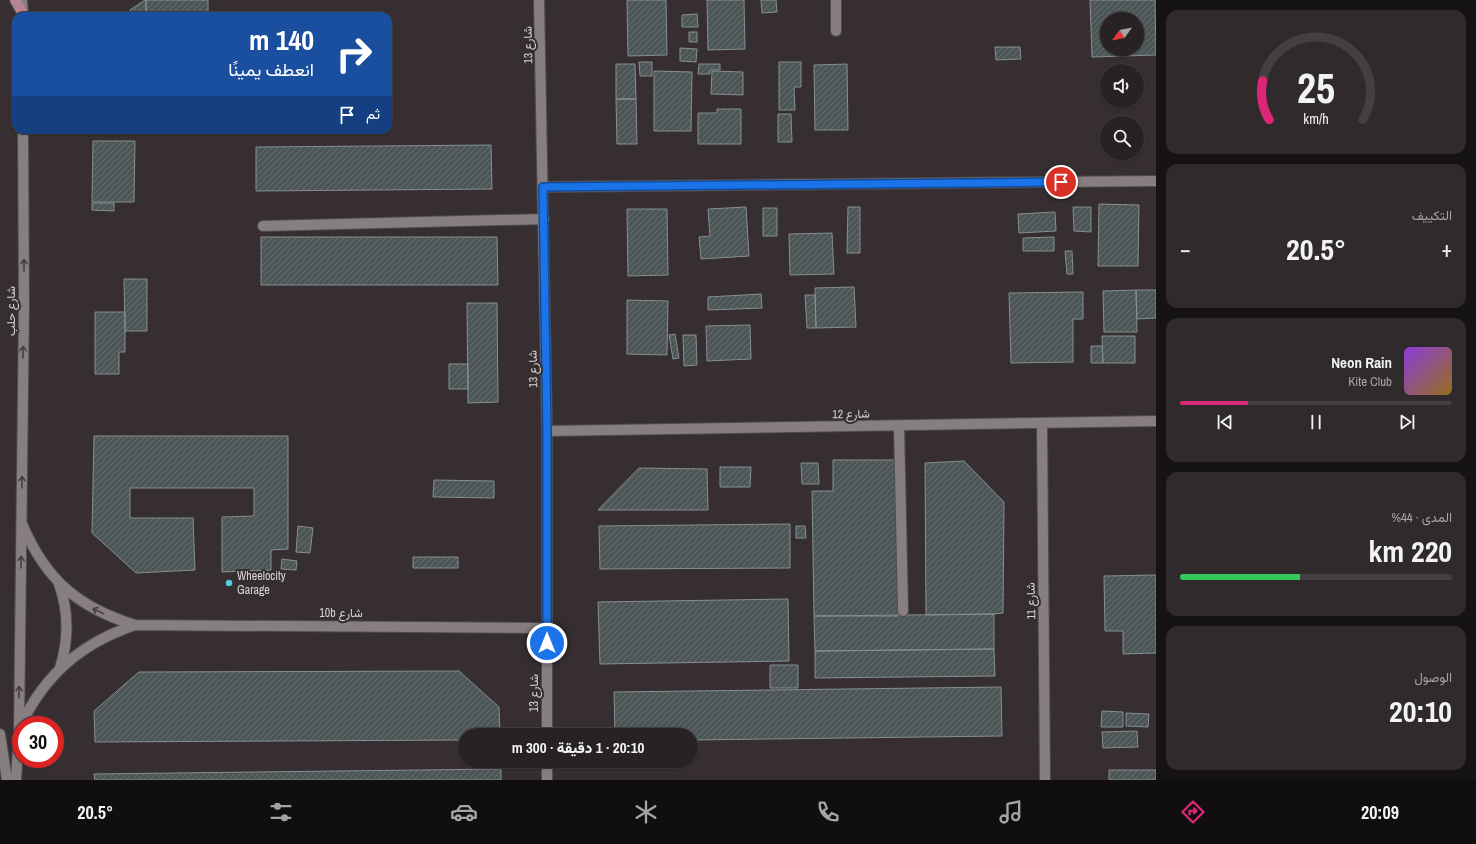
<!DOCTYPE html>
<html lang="ar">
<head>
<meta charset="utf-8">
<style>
	body { margin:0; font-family:"Archivo Narrow",Vazirmatn,sans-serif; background:#302a2c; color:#f1f3f6; direction:rtl; height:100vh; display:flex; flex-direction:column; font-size:15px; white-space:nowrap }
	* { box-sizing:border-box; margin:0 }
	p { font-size:13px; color:#a5a4a6 }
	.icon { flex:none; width:22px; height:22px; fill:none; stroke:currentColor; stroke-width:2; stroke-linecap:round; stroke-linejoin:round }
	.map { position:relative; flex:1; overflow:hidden; direction:ltr }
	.drawer { display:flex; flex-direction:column; gap:10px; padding:10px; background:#161314; width:320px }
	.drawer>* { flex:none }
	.banner { position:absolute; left:12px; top:12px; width:380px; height:122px; border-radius:12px; box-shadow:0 1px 3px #0004,0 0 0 1px #443f41; direction:rtl; background:#1a4fa0; color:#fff; overflow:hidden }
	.needle { width:26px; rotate:237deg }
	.buttons { position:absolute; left:1100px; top:12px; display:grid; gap:8px }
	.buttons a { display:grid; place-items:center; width:44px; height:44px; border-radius:50%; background:#282224; box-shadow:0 1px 3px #0004,0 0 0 1px #443f41; font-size:20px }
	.speed { position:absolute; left:12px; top:716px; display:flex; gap:8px; font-size:20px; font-weight:700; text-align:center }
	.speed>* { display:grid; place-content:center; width:52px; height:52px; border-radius:50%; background:#282224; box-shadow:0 1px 3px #0004,0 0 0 1px #443f41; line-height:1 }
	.speed .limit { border:6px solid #d22; background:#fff; color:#111 }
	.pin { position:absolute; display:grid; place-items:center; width:34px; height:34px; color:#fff; margin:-17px; border:2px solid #fff; border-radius:50%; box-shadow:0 1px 4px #0007 }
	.me { position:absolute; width:44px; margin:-22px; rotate:0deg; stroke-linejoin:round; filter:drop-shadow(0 0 3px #0008) }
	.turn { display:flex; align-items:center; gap:14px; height:84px; padding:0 12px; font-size:18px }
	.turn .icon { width:52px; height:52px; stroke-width:2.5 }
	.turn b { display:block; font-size:28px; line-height:34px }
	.then { display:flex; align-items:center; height:38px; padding:0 12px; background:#0003; gap:8px; font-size:15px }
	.big { font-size:30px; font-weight:800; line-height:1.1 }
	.drawer .widget { flex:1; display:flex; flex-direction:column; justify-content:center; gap:6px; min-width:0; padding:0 14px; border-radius:12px; background:#302a2c }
	.drawer .dial { align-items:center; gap:0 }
	.dial svg { height:104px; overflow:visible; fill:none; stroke:#443f41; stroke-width:7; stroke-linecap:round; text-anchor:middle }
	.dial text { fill:#f1f3f6; stroke:none }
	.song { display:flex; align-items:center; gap:12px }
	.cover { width:48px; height:48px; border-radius:6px; background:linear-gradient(135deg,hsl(270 70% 55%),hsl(40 70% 35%)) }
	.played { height:4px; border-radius:2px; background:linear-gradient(90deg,#db2777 25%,#443f41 25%) }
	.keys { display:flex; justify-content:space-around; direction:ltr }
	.heat { display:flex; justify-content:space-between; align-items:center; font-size:22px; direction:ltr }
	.charge { height:6px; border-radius:3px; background:linear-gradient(90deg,#34c759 44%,#443f41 0) }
	.trip { position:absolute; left:458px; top:728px; width:240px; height:40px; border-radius:20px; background:#282224; box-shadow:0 1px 3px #0004,0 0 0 1px #443f41; font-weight:800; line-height:40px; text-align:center; direction:rtl }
	.dock { display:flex; height:64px; justify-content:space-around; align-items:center; background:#100e0e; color:#a5a4a6 }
	.dock .icon { width:28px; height:28px }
	.dock .on { color:#db2777 }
	.dock b { font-size:18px; color:#f1f3f6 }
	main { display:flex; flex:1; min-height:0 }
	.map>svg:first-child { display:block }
</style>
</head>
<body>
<main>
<section class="drawer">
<div class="widget dial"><svg viewBox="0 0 100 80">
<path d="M14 69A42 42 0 1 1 86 69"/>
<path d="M14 69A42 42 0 0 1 9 39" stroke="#db2777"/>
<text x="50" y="56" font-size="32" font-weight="700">25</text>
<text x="50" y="72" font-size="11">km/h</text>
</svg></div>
<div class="widget"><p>التكييف</p>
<div class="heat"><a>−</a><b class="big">20.5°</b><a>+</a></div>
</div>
<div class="widget">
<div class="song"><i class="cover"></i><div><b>Neon Rain</b><p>Kite Club</p></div></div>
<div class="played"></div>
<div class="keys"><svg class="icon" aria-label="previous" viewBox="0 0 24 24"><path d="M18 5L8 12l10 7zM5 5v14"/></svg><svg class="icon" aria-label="pause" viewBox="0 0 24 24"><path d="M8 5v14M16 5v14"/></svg><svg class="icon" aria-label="next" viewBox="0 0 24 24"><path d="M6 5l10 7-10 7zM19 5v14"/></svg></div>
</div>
<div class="widget"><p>المدى · 44%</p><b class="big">220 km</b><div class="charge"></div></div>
<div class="widget"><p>الوصول</p><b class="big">20:10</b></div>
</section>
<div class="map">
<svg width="1156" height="780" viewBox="0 0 1156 780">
	<defs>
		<pattern id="building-hatch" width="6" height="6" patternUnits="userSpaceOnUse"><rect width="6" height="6" fill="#4d5657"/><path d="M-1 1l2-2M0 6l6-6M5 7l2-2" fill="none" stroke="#666d6e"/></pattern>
	</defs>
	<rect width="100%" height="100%" fill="#362e30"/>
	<!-- building -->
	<path fill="url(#building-hatch)" stroke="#868f91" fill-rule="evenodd" d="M145,0H146V16H130V10Z
		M146,0H208V16H146Z
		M627,0H666L667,55L628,56Z
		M707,0H744L745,49L708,50Z
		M761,0H776L777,12L762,13Z
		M1090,0H1155L1156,55L1092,57ZM1107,19H1137V49H1107Z
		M697,14L698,27H682V15Z
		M689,32H697V42H689Z
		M995,47H1020L1021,59L996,60Z
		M680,48L697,49L696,62L680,61Z
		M639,62H652V76H640Z
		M779,62H801V87H794L795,110H779Z
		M616,64H635L636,99H616Z
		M699,64H720V70H710V74H698Z
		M847,64L848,130H815L814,65Z
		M654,71L692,72L691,131H654Z
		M712,71L743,72V95L711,94Z
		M616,99H636L637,144H617Z
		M717,109H741V144H698V113H717Z
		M778,114H791L792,142H778Z
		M93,141H135L134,202H92Z
		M491,145L492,189L256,191V147Z
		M92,203H114V211L92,210Z
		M1099,204L1139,205L1138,266H1098Z
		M746,207L749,256L701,259L699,237L710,236L708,209Z
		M848,207H860V253H847Z
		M1073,207H1091V232L1074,231Z
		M763,208H777V236H763Z
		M627,209H667L668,275L628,276Z
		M1055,212L1056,231L1019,233L1018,214Z
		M832,233L834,274L790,275L789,234Z
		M261,237H497L498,285H261Z
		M1054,237V251H1023V238Z
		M1065,251H1072L1073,274H1067Z
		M124,279H147V331H125Z
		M854,287L856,327L816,328L815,288Z
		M1136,290L1137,332H1104L1103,291Z
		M1136,290H1156V318L1137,319Z
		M1083,292V319H1073V362L1011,363L1009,293Z
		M761,294L762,308L708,310V297Z
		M805,295H815L816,328H807Z
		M627,300L668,301L667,355L627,354Z
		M467,303H497L498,402L468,403Z
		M95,312H125V352H119V374H95Z
		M750,325L751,359L707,361L706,326Z
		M675,334L679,358L673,359L669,335Z
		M683,335H696L697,365L684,366Z
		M1102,336H1135V363H1103Z
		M1091,346H1102L1103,363H1091Z
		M449,364H468V389H449Z
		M94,436H288V549L271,550V570L222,572V517L254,516V488H130V518H193L195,570L136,573L92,533Z
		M833,460H896L898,616H814L812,491H833Z
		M964,461L1004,502L1003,613L994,614L926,615L925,463Z
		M801,463H818L819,484H802Z
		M720,467H751L750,487H720Z
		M639,468L707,469L708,510H598Z
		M434,480L494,481V498L433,497Z
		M790,524V568L600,569L599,526Z
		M298,526L313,528L310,553L296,552Z
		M796,526H805L806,538H796Z
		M413,557H458V568H413Z
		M282,559L297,561L296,570L281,569Z
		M1156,575V653L1123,654V631H1105L1104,576Z
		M788,599L789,661L600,664L598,602Z
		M994,614V649L815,651L814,616Z
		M994,649L995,676L815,678V651Z
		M770,665H798V688H770Z
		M459,671L499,707L500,735H465V740L95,742L94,711L139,672Z
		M1001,687L1002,736L691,740V735H615L614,692Z
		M1102,711L1123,712V727H1101Z
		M1126,713L1149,714L1148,727L1126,726Z
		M1137,731L1138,747L1103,748L1102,732Z
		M501,769V780H95L94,774Z
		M1109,770H1156V780H1109Z"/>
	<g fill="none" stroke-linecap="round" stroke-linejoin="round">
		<defs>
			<path id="minor" d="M22,0L23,16
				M539,0L547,431V735
				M836,0V31
				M543,187L1156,181
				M263,226L544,219
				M1042,423L1045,780
				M899,426L903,611
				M547,431L1156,421
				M23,526C46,580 79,608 135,625L547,628
				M59,584C69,612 69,639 60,668
				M21,725C45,674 82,643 135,625
				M0,734L7,780
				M547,761V780
				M16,780L19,731L24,304L23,130"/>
			<path id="major" d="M15,0L23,14"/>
		</defs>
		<!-- minor casing -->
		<use href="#minor" stroke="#524c4d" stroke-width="12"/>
		<!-- major casing -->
		<use href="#major" stroke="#524c4d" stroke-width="12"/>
		<!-- minor -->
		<use href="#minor" stroke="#877e80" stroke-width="10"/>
		<!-- major -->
		<use href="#major" stroke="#b98491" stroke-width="10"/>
	</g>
	<!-- one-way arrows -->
	<defs><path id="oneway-shaft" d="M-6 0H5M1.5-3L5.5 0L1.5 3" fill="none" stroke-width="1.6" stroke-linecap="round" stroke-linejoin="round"/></defs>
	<g stroke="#463e40">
		<use href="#oneway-shaft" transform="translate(24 265) rotate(-90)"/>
		<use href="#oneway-shaft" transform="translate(23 352) rotate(-89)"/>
		<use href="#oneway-shaft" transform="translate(22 482) rotate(-89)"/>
		<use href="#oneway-shaft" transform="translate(21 562) rotate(-89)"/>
		<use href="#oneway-shaft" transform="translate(98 611) rotate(-154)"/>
		<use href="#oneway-shaft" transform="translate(19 692) rotate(-89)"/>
	</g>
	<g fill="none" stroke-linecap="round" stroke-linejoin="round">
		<defs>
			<path id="route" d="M547,643V431L543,187L1061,182"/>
		</defs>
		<!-- route casing -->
		<use href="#route" stroke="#114b97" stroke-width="10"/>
		<!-- route -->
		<use href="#route" stroke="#1a73e8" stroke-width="7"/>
	</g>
	<!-- markers -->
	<circle fill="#54cadd" stroke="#362e30" stroke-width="1.5" cx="229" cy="583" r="4"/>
	<g text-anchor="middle" stroke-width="4" stroke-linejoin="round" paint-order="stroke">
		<!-- street labels -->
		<g font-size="12" fill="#d9d4d5" stroke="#362e30">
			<text transform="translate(528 45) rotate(-91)" y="4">شارع 13</text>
			<text transform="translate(11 311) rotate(-90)" y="4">شارع حلب</text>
			<text transform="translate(533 369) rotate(-91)" y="4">شارع 13</text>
			<text transform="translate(851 414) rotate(-1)" y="4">شارع 12</text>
			<text transform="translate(1031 601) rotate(-91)" y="4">شارع 11</text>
			<text x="341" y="617">10b شارع</text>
			<text transform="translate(534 693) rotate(-90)" y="4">شارع 13</text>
		</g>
		<!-- poi labels -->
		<g font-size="12" fill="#d9d4d5" stroke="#362e30" text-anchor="start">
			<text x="237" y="580">Wheelocity<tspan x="237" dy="14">Garage</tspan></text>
		</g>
	</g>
</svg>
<div class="buttons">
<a><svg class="needle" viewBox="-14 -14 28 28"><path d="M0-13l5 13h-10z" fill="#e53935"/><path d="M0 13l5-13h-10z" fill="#a5a4a6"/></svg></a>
<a><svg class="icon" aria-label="sound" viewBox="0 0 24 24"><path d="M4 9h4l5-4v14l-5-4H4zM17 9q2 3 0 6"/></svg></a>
<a><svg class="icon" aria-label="search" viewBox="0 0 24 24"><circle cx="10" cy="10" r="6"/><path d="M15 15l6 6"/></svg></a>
</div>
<div class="speed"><div class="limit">30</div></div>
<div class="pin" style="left:1061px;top:182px;background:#d93025"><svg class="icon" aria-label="arrive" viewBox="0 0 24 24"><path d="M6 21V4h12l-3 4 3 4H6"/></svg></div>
<svg class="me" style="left:547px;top:643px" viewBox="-20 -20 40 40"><circle r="17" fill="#1a73e8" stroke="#fff" stroke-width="3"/><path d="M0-11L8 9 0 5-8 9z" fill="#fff"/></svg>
<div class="trip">20:10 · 1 دقيقة · 300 m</div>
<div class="banner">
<div class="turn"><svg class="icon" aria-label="right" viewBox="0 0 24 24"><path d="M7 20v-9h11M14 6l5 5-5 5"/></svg><div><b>140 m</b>انعطف يمينًا</div></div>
<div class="then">ثم<svg class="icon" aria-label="arrive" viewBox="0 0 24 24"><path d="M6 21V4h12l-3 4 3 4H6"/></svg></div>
</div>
</div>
</main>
<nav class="dock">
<b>20:09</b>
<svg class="icon on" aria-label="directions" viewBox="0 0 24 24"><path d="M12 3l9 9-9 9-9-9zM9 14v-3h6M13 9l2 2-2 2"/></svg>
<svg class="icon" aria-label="music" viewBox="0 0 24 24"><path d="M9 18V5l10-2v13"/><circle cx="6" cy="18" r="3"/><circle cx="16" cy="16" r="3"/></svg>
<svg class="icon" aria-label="phone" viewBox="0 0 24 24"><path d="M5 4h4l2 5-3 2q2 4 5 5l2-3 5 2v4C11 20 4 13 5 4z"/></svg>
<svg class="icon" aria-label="climate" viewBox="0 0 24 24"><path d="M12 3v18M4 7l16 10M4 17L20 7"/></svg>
<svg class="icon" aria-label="car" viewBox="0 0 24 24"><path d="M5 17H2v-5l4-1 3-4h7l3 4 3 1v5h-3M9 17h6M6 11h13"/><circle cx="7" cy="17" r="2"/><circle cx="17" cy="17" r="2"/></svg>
<svg class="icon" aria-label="filters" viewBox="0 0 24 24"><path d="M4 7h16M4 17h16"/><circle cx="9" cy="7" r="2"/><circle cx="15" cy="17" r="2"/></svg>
<b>20.5°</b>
</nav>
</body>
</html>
